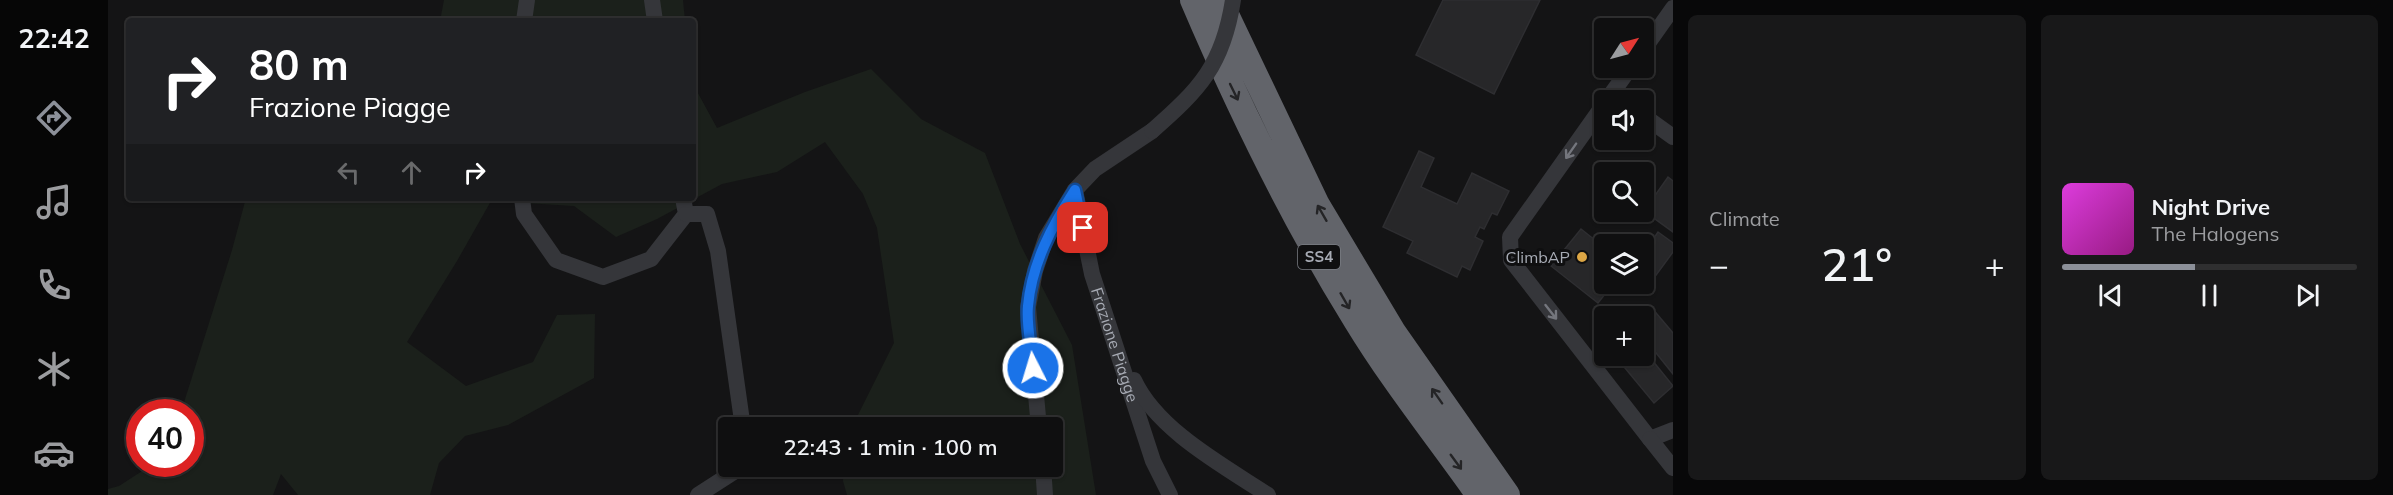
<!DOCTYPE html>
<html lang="en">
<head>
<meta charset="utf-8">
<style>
	body { margin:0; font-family:Mulish,sans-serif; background:#181819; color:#f1f3f6; height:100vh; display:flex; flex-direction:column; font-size:22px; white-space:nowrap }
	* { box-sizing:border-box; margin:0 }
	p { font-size:20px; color:#9b9c9f }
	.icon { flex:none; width:33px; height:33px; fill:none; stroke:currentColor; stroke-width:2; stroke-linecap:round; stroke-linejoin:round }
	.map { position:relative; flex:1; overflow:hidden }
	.sheet { display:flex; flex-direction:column; gap:15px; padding:15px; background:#080809; width:720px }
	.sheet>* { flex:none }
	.hud { position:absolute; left:18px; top:18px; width:570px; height:183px; border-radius:6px; box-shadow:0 2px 4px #0004,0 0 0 2px #2f2f30; background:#202124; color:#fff; overflow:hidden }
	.needle { width:39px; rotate:54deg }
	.tools { position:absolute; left:1486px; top:18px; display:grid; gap:12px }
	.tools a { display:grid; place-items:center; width:60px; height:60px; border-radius:6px; background:#0f0f10; box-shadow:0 2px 4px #0004,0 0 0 2px #2f2f30; font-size:30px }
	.speed { position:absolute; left:18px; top:399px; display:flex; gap:12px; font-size:30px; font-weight:700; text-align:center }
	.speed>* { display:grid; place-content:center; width:78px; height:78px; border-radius:50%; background:#0f0f10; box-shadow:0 2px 4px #0004,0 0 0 2px #2f2f30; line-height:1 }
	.speed .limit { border:9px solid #d22; background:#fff; color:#111 }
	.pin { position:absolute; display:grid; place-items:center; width:51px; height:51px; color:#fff; margin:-26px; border-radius:12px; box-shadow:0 3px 9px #0006 }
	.me { position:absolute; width:66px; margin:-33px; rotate:355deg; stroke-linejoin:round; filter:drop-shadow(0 0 4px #0008) }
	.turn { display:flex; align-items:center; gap:21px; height:126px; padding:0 24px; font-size:27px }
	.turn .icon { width:78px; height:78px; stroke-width:2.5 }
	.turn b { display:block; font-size:42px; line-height:51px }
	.lanes { display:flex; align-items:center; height:57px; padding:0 24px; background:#0003; justify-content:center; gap:30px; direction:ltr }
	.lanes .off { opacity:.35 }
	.big { font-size:45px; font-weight:600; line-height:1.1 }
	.sheet .card { flex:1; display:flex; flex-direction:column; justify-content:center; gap:9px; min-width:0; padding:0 21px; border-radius:9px; background:#181819 }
	.song { display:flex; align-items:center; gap:18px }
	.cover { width:72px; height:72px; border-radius:9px; background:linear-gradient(135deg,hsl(300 70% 55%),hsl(310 70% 35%)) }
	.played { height:6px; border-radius:3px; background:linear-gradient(90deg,#8c9099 45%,#2f2f30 45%) }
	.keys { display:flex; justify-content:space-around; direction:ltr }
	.heat { display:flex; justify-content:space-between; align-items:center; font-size:33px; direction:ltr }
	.sheet .tiles { flex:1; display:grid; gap:15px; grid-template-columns:repeat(2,1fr) }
	.trip { position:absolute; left:610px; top:417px; width:345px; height:60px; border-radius:6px; background:#0f0f10; box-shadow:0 2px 4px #0004,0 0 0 2px #2f2f30; font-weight:600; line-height:60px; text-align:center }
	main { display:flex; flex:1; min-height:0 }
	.tabs { display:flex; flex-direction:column; width:108px; justify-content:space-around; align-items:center; background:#060606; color:#9b9c9f }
	.tabs .icon { width:42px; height:42px }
	.tabs .on { color:#8c9099 }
	.tabs b { font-size:27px; color:#f1f3f6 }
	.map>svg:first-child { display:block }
</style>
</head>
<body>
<main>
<nav class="tabs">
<b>22:42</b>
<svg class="icon on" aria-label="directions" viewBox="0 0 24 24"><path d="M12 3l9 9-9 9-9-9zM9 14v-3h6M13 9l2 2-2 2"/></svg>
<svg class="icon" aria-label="music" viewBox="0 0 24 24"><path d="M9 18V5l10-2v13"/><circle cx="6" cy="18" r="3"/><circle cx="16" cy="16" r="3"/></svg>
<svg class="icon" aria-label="phone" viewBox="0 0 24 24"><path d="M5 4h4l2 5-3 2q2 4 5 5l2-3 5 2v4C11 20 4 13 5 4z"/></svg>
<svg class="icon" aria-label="climate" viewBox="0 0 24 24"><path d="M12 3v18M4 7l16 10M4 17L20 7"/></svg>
<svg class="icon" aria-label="car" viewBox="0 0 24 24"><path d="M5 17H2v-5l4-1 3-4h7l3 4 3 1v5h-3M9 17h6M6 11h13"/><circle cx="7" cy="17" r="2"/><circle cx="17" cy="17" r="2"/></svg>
</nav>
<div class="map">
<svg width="1565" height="495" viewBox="0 0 1565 495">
	<rect width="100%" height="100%" fill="#141415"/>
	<!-- green -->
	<path fill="#1b201b" d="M336,0H575L577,21H332Z
		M763,69L813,119L877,153L912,244L964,345L988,495H739L735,481L736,467L945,466V428L744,427L786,343L769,228L755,194L717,142L669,172L614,184L549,219L508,237L466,206L383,201L349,261L299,342L358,386L425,362L449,315L487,314L486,378L400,425L357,436L331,463L322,495H190L173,474L165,495H0V489L11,486L45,464H82V412H73L124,250L138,198H585V84L609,128L697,92Z"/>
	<!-- building -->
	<path fill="#272729" stroke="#2e2e31" stroke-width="1.5" d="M1335,0H1432L1386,94L1308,55Z
		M1311,151L1326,158L1313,187L1349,204L1364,173L1401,191L1389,215L1384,213L1376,229L1372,227L1367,237L1375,241L1362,270L1354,266L1349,277L1299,253L1305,241L1275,227Z
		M1560,177L1565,181V232L1536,211Z
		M1473,229L1497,248V284H1505L1490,303L1443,266Z
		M1550,232L1565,243V252L1543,282L1536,277V252Z
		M1543,307L1565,333V374L1536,338V316H1532Z
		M1497,320V343L1486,329Z
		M1536,350L1565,386L1546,403L1507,356H1536Z"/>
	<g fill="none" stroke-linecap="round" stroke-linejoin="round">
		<!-- minor -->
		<g stroke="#35363a" stroke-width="16">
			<path d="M544,0L547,21"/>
			<path d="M416,21L419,0"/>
			<path d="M1536,49L1565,8"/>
			<path d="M1499,100L1522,68"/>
			<path d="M1497,103L1402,237L1403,260L1542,439L1565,430"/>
			<path d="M1536,116L1565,137"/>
			<path id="s1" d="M967,190L984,274L1045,461L1062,495"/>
			<path d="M414,198L416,214L448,260L495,277L543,259L578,214L575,198"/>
			<path d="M578,214H599L610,251L635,428"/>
			<path d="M1026,380C1049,430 1116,466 1160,495"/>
			<path d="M931,428L920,307L927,271L938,238L967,190L987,169L1044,131"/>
			<path d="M1542,439L1565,468"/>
			<path d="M935,466L937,495"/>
			<path d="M590,495L635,466"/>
		</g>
		<!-- highway -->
		<path stroke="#62646a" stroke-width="26" d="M1085,0C1132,110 1185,219 1248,320C1285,381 1330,437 1371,495
			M1111,0L1209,205L1285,332L1399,495"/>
		<!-- minor-bridge -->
		<path stroke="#35363a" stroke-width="16" d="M1044,131C1092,89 1115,65 1125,0"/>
	</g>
	<!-- one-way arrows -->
	<defs><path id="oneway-shaft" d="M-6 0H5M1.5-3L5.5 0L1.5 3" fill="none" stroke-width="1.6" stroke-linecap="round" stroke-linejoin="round" transform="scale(1.5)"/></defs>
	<g stroke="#242426">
		<use href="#oneway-shaft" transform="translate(1126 92) rotate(64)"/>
		<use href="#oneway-shaft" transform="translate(1214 213) rotate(-120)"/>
		<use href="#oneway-shaft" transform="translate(1237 301) rotate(60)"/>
		<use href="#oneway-shaft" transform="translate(1329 396) rotate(-125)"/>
		<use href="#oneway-shaft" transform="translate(1348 462) rotate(54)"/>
	</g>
	<g stroke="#74767d">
		<use href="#oneway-shaft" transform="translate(1463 151) rotate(125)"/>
		<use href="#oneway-shaft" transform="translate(1443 312) rotate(52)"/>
	</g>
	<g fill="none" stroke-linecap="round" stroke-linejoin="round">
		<defs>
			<path id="route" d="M925,368C924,348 918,326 920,306C924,263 944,226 967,190L975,228"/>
		</defs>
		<!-- route casing -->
		<use href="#route" stroke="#114b97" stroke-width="15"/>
		<!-- route -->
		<use href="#route" stroke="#1a73e8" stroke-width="10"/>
	</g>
	<!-- markers -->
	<circle fill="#dca645" stroke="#0f0f10" stroke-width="2" cx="1474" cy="257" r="6"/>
	<g text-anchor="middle" stroke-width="6" stroke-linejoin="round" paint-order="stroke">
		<!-- shield labels -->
		<rect fill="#0f0f10" stroke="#797c83" stroke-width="1.5" x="1190" y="245" width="42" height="24" rx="4.5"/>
		<g font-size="15" font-weight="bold" fill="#a7abb4">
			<text x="1211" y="262">SS4</text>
		</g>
		<!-- poi labels -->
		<g font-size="16" fill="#a7abb4" stroke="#0f0f10" text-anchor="end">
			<text x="1462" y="263">ClimbAP</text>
		</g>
		<!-- street labels -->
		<g font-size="16" fill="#a7abb4" stroke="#0f0f10">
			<text dy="6" stroke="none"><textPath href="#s1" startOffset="160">Frazione Piagge</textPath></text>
		</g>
	</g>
</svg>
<div class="tools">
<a><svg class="needle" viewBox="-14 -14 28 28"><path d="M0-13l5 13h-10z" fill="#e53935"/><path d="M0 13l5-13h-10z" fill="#9b9c9f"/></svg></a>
<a><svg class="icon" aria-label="sound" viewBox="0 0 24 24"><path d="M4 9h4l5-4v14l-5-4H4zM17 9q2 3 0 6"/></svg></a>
<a><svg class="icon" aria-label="search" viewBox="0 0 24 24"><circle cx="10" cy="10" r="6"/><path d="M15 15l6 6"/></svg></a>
<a><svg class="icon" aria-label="layers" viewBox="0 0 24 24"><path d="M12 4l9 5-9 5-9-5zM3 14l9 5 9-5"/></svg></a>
<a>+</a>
</div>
<div class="speed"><div class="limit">40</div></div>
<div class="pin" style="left:975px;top:228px;background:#d93025"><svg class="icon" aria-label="arrive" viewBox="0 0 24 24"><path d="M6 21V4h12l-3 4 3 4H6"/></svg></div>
<svg class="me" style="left:925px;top:368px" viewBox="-20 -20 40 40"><circle r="17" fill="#1a73e8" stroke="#fff" stroke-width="3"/><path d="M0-11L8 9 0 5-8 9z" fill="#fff"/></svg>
<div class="trip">22:43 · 1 min · 100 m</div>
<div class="hud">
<div class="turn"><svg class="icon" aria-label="right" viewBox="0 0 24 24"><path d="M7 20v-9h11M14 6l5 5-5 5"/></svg><div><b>80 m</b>Frazione Piagge</div></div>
<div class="lanes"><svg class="icon off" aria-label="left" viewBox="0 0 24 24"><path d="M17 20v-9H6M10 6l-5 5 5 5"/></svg><svg class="icon off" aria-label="ahead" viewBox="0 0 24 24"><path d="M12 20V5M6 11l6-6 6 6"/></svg><svg class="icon" aria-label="right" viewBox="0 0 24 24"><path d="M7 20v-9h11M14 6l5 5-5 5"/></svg></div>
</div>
</div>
<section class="sheet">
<div class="tiles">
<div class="card"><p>Climate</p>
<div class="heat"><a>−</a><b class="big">21°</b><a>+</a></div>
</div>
<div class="card">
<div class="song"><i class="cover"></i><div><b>Night Drive</b><p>The Halogens</p></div></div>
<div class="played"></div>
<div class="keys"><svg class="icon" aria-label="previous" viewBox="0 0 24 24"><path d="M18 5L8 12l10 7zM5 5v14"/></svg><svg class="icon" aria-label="pause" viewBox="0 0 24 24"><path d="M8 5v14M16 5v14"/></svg><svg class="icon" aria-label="next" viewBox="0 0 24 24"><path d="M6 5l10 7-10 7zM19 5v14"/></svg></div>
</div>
</div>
</section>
</main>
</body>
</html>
